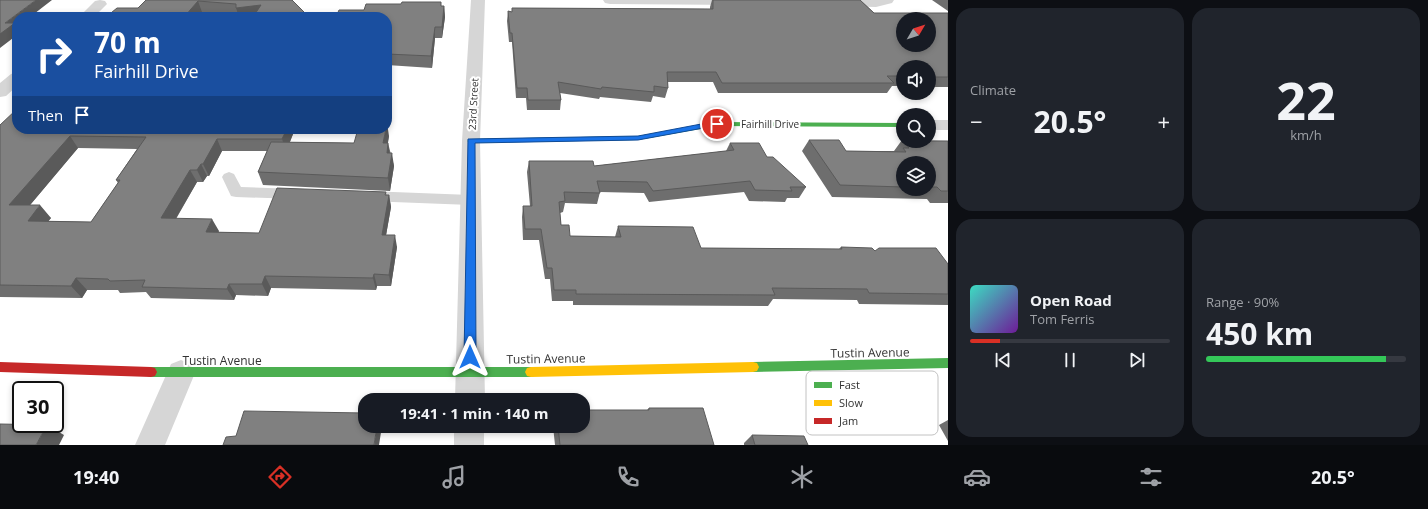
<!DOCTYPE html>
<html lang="en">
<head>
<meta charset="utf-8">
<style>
	body { margin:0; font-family:"Open Sans",sans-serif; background:#20242c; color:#f1f3f6; height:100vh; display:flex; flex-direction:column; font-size:15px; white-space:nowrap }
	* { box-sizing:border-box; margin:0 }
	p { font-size:13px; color:#9ea1a6 }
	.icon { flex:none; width:22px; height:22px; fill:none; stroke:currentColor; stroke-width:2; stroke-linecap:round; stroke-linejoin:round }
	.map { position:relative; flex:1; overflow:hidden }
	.panel { display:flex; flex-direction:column; gap:8px; padding:8px; background:#0d0f14; width:480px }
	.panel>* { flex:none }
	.guide { position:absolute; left:12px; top:12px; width:380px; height:122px; border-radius:16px; box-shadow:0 2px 6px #0003; background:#1a4fa0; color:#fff; overflow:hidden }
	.needle { width:26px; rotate:51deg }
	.buttons { position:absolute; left:896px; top:12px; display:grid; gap:8px }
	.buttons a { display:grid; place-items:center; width:40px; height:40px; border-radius:50%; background:#171b24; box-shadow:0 2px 6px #0003; font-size:20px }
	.speed { position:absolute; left:12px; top:381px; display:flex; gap:8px; font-size:20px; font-weight:700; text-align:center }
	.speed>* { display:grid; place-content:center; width:52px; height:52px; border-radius:50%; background:#171b24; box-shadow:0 2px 6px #0003; line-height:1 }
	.speed .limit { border:2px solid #111; border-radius:6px; background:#fff; color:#111 }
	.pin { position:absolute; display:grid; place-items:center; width:34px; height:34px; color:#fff; margin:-17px; border:2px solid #fff; border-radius:50%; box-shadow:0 1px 4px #0007 }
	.me { position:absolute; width:44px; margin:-22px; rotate:0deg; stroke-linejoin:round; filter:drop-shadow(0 0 3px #0008) }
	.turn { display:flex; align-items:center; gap:14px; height:84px; padding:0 16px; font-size:18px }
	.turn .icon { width:52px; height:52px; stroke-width:2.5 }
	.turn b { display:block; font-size:28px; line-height:34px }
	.then { display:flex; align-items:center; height:38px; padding:0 16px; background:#0003; gap:8px; font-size:15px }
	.big { font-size:30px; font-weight:700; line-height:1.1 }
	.panel .tile { flex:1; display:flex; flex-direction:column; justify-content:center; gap:6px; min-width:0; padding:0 14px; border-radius:16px; background:#20242c }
	.panel .dial { align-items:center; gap:0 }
	.dial b { font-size:52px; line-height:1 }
	.song { display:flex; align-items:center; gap:12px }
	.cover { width:48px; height:48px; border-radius:6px; background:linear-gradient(135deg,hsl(170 70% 55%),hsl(280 70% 35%)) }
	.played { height:4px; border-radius:2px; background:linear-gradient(90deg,#d93025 15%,#363941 15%) }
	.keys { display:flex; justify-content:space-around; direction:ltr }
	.heat { display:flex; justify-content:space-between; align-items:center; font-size:22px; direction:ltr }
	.charge { height:6px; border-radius:3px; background:linear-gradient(90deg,#34c759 90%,#363941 0) }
	.panel .tiles { flex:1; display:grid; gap:8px; grid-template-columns:repeat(2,1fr) }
	.trip { position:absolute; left:358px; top:393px; width:232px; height:40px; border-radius:16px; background:#171b24; box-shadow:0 2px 6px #0003; font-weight:700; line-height:40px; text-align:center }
	.tabs { display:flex; height:64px; justify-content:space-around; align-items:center; background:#090b0e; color:#9ea1a6 }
	.tabs .icon { width:28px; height:28px }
	.tabs .selected { color:#d93025 }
	.tabs b { font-size:18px; color:#f1f3f6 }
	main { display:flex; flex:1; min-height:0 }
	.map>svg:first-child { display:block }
</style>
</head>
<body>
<main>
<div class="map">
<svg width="948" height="445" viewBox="0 0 948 445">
	<rect width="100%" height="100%" fill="#fff"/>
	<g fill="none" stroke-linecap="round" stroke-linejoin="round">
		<!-- lane -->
		<path fill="#d6d6d6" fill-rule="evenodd" d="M229,172L234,174L241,187L296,189L301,190L304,194L301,198L296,199L236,197L231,196L222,177L224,174Z
			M367,191L471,195L476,196L479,200L476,204L471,205L367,201L362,200L359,196L362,192Z"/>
		<!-- street -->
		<path fill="#d6d6d6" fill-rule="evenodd" d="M100,0L105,1L107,4L94,17H79L95,1Z
			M471,0H485L480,141L485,400H455L462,141Z
			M603,0H747L748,1L746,4L741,5L610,4L605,3Z
			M826,0H894L892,3L876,7L831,6L826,5L824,2Z
			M17,72V86L6,96L0,97V83L11,74Z
			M929,120H948V130H929Z
			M181,360L191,364L195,373L165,445H135L171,364Z
			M454,426H484V445H454Z"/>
		<!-- fast -->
		<path fill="#4caf50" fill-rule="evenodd" d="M717,122L903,123V127L717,126L638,140L471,143L467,141L471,139L638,136Z
			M948,358V368L753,372L749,371L747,367L749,363L753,362Z
			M151,367H531L535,368L537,372L535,376L531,377H151L147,376L145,372L147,368Z"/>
		<!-- slow -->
		<path fill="#ffc107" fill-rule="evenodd" d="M753,362L757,363L759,367L757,371L753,372L531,377L527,376L525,372L527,368L531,367Z"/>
		<!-- jam -->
		<path fill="#c62828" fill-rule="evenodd" d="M0,362L151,367L155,368L157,372L155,376L151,377L0,372Z"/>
	</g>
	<!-- wall -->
	<path fill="#6e6e6e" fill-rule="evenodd" d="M146,0H292L238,15L138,8Z
		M712,0H860L874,13H948V87H929V67H903V86H892L887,93H718L713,82H668V88L665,98L653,96L651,102L600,97L599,99L560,93L561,100L560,110H527L526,98H516L512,42H509L507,21L508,11L512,12V8L710,9V7Z
		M932,0H948V11Z
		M444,6L445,17L442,38H435L432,68L387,65V17L364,10Z
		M0,125L295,129L290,142L354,143L389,136L388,143L394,166L390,191L263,185L258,172L267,151H222L209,176H207L203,182H197L176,219L219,231L218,232L259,233L386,195H389L391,207L386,235L397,247L391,286H377L376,290L271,288L268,296L236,295L234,300L151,298L146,292L120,293L118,290H87L82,298L0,297ZM78,148L137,149L116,180L118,183L91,222L48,221L51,218L30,205Z
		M809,140L846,151H894L902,140L948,141V203H930L927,199L832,197L802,151ZM903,163H929V189H903Z
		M730,143L767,157L806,187L799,198H787L785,202L749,201L744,192L649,202L644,193L600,192L597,204L565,203L563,212L560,213L561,225L570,236L615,237L618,226L701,248L839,249L841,247L875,251L948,264V305L859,304L857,300L773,299L768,306L573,305V301H552L550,279H545L539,240H523L522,217L523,206H530L527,172L529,161L594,166L726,151Z
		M649,408L714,445H555L553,426H583L647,410Z
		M948,420V441L939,425Z
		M752,435L808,445H744V443Z"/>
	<!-- shaded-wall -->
	<path fill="#5a5a5a" d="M36,0H52L30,17H17V35L0,48V34L5,23Z
		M198,1L202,12L198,17H184Z
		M261,5L256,17H239L236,8Z
		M444,6L445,17L442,38V27Z
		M435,27V38L432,68L431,56Z
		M387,123L389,136L385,156L383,143L386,129H387Z
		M287,129H295L286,151L282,139Z
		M70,136L78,148L20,217L9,205Z
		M217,139L222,151L209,176L203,164Z
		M388,143L390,156L387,153Z
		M392,153L394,166L390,191L388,178Z
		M201,164L207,176L203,182L197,170Z
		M190,170L197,182L169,230L161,218Z
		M386,192L387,202L389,195L391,207L384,247L382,235Z
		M40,205L51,218L39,233L28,221Z
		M212,219L219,231L213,244L206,232Z
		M395,235L397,247L391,286L389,275Z
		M374,274L377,286L376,290L373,278Z
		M265,276L271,288L268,296L262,284Z
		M76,278L87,290L82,298L71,286Z
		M229,284L236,295L234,300L227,289Z
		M47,425L64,435L59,445H36Z
		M377,426H382L379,445H374Z"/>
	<!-- building -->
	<path fill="#808080" stroke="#5a5a5a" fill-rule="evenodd" d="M0,0H36L5,23H15L0,34Z
		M146,0H292L309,17H253L261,5L236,8V4L198,1L184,17H106L117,8H138Z
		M713,0H860L874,13H948V77H929V67H903V76H887L894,83H722L716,72H667L668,88L654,86V92L602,87L601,89L558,82L561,100H528L527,88H517L512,33H510L508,11L512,12V8L713,9ZM903,19H929V45H903Z
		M402,2H441V6H444L442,27H435L431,56L387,54V17H336L339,10H364L366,4H401Z
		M17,109V129H287L282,139H217L203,164H201L197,170H190L161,218L212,219L206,232L259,233L277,188L386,192L385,195H389L382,235H395L389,275L374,274L373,278L265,276L262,284H229L227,289L142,287L145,280L110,281L108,279L76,278L71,286L0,285V125ZM70,136L146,137L116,180H120L91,222L28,221L40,205H9Z
		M358,129H386L383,143H388L387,153H392L388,178L258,172L271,142L354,143Z
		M809,140H839L846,151L906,152L903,148H909L902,140L903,141H948V191H941L937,187H929V163H903V187L840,185Z
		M730,143H759L767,157H773L806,187H790L792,191L755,190L750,181L653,191L647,182L597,181L600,193L564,192L565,201L559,202L561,225H569L570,236L621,237L618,226L693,227L701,248L842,249L841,247L872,248L875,251L879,248H936L948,264V294L869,293L867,289L772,288L775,295L576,294V290H554L552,268H547L541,229H525L523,206H532L529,161H593L594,166L734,150Z
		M649,408H703L714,445H560L558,426H583V410H649Z
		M244,411L365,413V426H377L374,445H223L226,437L236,436Z
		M0,424L47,425L36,445H0Z
		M752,435L804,436L808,445H755Z"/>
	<!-- route -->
	<path fill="#1a73e8" stroke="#114b97" d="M717,121L721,124L720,125L638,140L475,143L476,357L474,361L470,362L466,361L464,357L468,139L638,136Z"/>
	<g text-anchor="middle" stroke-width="4" stroke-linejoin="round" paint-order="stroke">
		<!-- street labels -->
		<g font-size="10" fill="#323232" stroke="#fff">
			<text transform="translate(473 104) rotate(-87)" y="4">23rd Street</text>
			<text x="770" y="128">Fairhill Drive</text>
		</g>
		<!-- near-street labels -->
		<g font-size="12" fill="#323232" stroke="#fff">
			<text transform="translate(870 353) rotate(-1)" y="4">Tustin Avenue</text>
			<text transform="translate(546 359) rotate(-1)" y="4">Tustin Avenue</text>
			<text x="222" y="365">Tustin Avenue</text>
		</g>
	</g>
	<!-- legend -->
	<rect x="806" y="371" width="132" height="64" rx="6" fill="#fff" stroke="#c2c2c2" stroke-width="1"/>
	<rect x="814" y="382" width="18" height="6" fill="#4caf50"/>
	<rect x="814" y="400" width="18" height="6" fill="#ffc107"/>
	<rect x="814" y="418" width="18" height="6" fill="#c62828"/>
	<g font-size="11" fill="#323232">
		<text x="839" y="389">Fast</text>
		<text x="839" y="407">Slow</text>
		<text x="839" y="425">Jam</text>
	</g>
</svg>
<div class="buttons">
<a><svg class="needle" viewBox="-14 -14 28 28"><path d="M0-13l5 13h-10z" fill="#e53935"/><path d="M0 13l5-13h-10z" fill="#9ea1a6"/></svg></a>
<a><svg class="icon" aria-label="sound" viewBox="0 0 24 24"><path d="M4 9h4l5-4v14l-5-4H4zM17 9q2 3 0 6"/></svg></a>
<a><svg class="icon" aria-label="search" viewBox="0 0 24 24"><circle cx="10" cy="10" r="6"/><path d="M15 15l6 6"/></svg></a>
<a><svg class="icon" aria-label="layers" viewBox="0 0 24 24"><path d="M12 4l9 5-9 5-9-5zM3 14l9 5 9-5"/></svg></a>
</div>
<div class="speed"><div class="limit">30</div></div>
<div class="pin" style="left:717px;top:124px;background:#d93025"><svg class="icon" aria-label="arrive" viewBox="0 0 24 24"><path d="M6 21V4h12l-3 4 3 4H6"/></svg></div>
<svg class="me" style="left:470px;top:357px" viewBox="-20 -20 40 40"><path d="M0-17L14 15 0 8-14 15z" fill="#1a73e8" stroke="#fff" stroke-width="4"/></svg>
<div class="trip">19:41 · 1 min · 140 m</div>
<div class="guide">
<div class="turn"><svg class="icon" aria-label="right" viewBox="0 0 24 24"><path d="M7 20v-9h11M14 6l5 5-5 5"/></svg><div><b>70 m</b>Fairhill Drive</div></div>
<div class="then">Then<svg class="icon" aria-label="arrive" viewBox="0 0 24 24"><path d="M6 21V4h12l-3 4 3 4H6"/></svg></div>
</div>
</div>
<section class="panel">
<div class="tiles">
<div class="tile"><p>Climate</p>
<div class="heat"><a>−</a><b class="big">20.5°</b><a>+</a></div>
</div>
<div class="tile dial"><b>22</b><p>km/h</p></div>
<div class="tile">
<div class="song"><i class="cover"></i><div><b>Open Road</b><p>Tom Ferris</p></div></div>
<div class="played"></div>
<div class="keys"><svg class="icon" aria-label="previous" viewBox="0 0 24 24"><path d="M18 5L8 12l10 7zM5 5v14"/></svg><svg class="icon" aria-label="pause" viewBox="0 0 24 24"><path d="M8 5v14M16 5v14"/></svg><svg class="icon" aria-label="next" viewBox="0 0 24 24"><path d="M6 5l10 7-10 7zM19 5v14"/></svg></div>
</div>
<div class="tile"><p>Range · 90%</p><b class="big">450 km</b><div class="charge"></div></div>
</div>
</section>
</main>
<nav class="tabs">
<b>19:40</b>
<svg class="icon selected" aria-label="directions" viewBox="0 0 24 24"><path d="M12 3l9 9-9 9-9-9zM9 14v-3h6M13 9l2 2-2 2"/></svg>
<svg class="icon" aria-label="music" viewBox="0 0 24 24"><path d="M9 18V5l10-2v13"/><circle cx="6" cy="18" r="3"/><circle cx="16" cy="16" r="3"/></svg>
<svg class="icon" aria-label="phone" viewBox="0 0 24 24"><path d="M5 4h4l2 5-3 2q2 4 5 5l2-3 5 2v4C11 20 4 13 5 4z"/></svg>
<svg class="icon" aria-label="climate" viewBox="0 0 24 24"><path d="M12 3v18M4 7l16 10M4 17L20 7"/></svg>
<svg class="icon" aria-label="car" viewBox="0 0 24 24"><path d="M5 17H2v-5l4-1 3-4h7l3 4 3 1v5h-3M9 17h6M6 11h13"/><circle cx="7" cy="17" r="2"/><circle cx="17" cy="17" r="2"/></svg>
<svg class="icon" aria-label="filters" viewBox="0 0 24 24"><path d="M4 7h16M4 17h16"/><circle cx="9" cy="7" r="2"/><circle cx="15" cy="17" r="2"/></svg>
<b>20.5°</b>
</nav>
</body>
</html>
